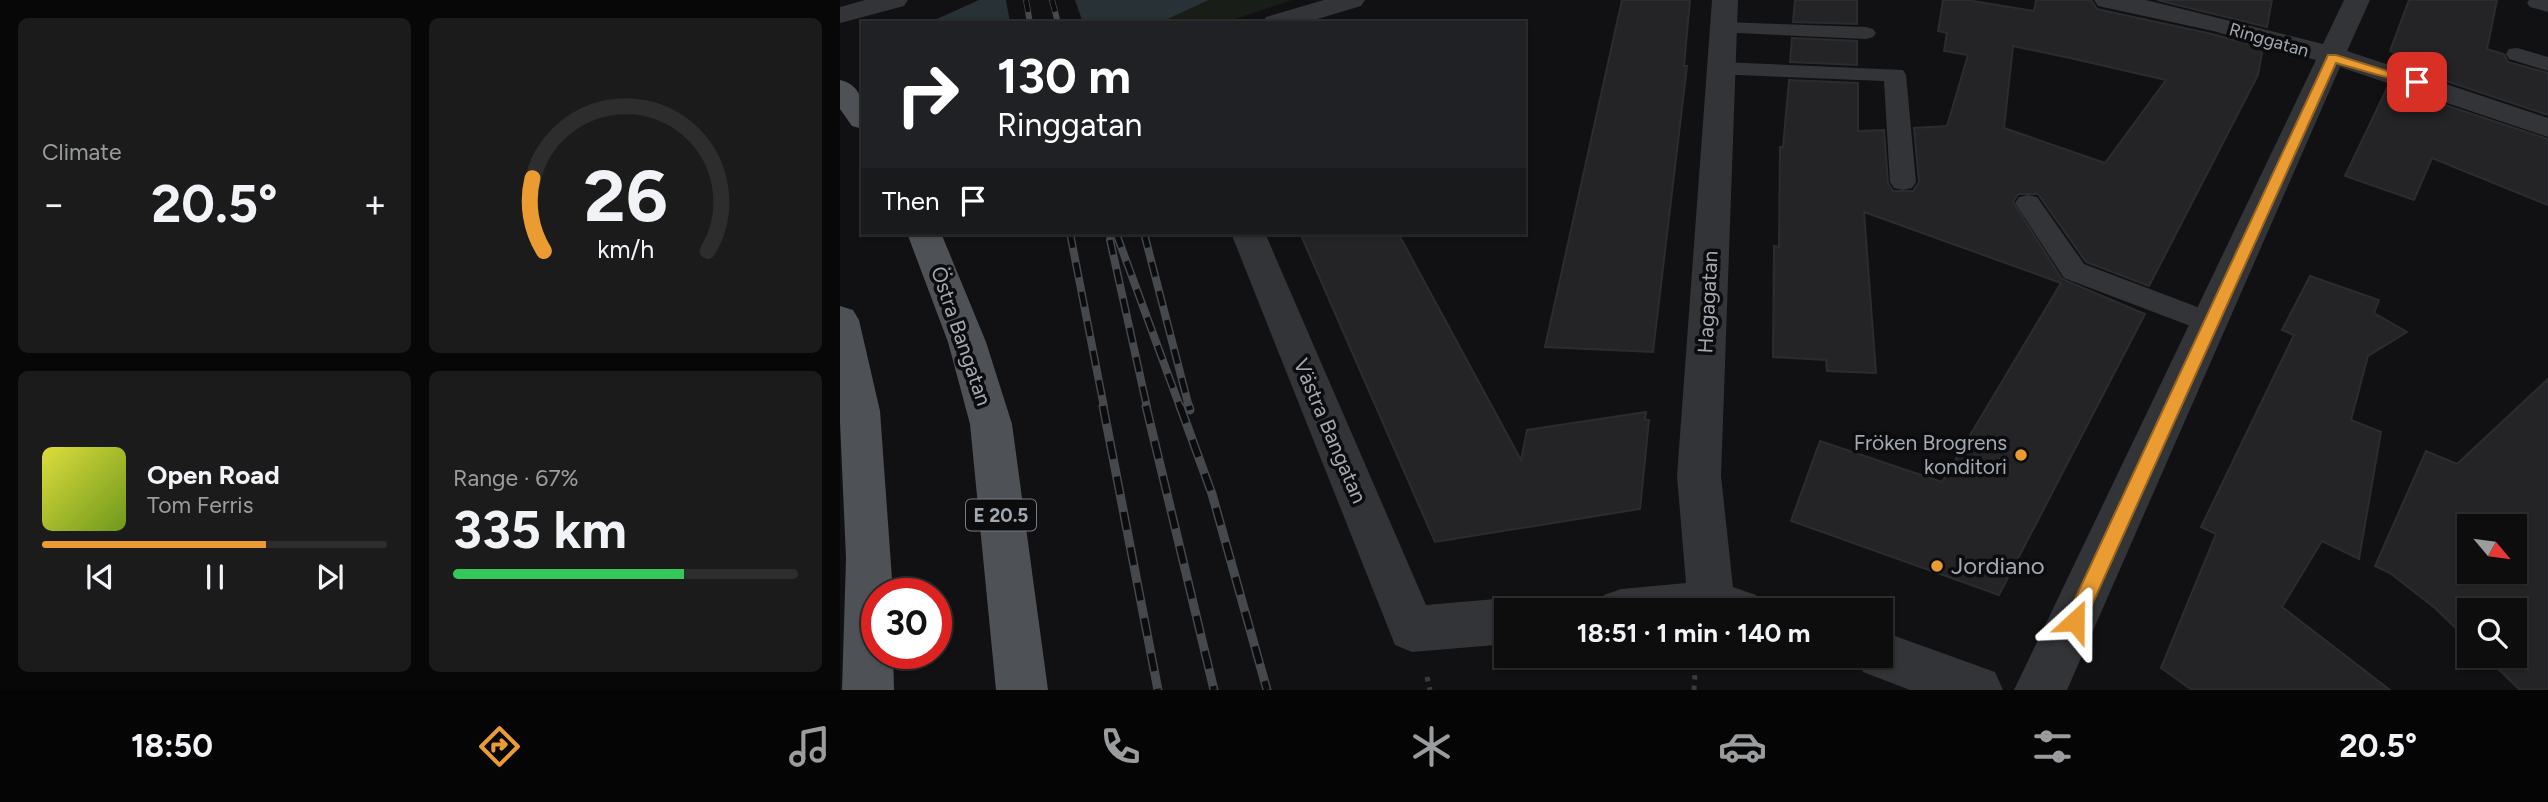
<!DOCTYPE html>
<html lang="en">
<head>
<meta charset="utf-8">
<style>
	body { margin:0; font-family:Figtree,sans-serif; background:#1b1b1c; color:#f1f3f6; height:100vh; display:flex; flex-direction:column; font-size:26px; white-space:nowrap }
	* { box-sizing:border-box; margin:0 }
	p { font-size:23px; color:#9a9c9e }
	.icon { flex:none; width:38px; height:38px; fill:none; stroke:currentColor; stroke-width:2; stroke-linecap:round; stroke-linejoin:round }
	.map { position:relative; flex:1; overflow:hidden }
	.panel { display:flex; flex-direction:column; gap:18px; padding:18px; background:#070708; width:840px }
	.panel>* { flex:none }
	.banner { position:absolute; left:21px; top:21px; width:665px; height:214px; border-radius:0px; box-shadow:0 2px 5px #0004,0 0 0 2px #2d2d2e; background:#202124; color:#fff; overflow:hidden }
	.needle { width:46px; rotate:119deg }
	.fabs { position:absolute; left:1617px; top:514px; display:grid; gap:14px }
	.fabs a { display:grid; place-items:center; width:70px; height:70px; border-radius:0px; background:#0d0d0e; box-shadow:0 2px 5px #0004,0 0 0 2px #2d2d2e; font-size:35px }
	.speed { position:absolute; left:21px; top:578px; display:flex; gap:14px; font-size:35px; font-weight:700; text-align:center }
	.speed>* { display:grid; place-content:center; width:91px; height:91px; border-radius:50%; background:#0d0d0e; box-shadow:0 2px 5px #0004,0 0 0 2px #2d2d2e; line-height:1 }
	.speed .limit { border:10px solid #d22; background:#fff; color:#111 }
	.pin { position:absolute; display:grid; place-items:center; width:60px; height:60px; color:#fff; margin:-30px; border-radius:14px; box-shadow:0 4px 10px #0006 }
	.me { position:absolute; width:77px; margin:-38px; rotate:24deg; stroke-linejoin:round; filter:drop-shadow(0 0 5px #0008) }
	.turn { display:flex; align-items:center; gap:24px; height:147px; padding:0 21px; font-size:32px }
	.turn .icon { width:91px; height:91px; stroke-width:2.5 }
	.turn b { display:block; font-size:49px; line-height:60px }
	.then { display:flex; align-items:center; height:66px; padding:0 21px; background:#0003; gap:14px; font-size:26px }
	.big { font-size:52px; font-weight:700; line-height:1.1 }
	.panel .widget { flex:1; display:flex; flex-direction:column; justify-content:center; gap:10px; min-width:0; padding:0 24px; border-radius:10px; background:#1b1b1c }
	.panel .dial { align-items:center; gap:0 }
	.dial svg { height:182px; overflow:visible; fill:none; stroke:#2d2d2e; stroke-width:7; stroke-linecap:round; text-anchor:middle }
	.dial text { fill:#f1f3f6; stroke:none }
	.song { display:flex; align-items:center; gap:21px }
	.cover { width:84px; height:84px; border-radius:10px; background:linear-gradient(135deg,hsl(60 70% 55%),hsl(80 70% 35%)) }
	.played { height:7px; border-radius:4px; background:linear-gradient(90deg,#ea9c32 65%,#2d2d2e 65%) }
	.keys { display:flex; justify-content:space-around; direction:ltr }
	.heat { display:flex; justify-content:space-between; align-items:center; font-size:38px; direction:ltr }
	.charge { height:10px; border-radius:5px; background:linear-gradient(90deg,#34c759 67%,#2d2d2e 0) }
	.panel .tiles { flex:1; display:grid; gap:18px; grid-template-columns:repeat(2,1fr) }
	.trip { position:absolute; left:654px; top:598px; width:399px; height:70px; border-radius:0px; background:#0d0d0e; box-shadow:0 2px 5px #0004,0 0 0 2px #2d2d2e; font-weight:700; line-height:70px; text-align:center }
	.tab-bar { display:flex; height:112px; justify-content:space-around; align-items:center; background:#050506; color:#9a9c9e }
	.tab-bar .icon { width:49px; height:49px }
	.tab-bar .active { color:#ea9c32 }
	.tab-bar b { font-size:32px; color:#f1f3f6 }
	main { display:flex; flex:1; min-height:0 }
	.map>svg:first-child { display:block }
</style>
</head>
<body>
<main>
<section class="panel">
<div class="tiles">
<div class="widget"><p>Climate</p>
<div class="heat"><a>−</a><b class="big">20.5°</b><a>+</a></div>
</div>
<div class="widget dial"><svg viewBox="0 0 100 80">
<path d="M14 69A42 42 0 1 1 86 69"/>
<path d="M14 69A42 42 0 0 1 9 37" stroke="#ea9c32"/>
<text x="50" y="56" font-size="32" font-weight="700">26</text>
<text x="50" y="72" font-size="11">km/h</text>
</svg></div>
<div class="widget">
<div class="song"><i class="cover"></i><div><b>Open Road</b><p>Tom Ferris</p></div></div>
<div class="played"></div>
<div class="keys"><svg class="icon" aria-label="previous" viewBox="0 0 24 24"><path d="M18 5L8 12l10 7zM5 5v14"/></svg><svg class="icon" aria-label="pause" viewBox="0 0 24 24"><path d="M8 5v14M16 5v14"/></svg><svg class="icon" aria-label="next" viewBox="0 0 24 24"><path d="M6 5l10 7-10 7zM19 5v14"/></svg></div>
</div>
<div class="widget"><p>Range · 67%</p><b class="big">335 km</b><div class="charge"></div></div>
</div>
</section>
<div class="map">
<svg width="1708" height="690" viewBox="0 0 1708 690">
	<rect width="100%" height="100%" fill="#111113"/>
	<!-- green -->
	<path fill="#181d18" d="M369,0H452L383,23H319Z"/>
	<!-- water -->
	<path fill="#283136" d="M139,0H369L319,23H88Z"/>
	<!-- pier -->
	<path fill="#111113" d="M166,0H235L243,23H170Z
		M15,54L23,65V229L0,243V61Z"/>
	<!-- building -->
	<path fill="#242427" stroke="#2b2c2f" stroke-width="2" fill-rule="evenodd" d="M782,0H850L844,66H847L813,352L705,347Z
		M955,0H1017V24L953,22Z
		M1103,0H1127L1194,11L1196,0H1251L1257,9L1372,34L1423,48L1418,75L1309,286L1246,262L1198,194H1178L1173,202L1222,279L1305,314L1159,595L951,521L980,441L1102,482L1221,283L1024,212L1036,373L987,371L986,360L933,357L934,246L939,247L940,147H943L949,80L1018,83V131L1044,130L1048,183L1053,191H1073L1079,182L1074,128L1107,126L1128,55L1104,51L1107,33L1098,31ZM1173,46L1230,58L1326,80L1265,163L1164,128Z
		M1317,0H1432L1427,27Z
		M1569,0H1657L1647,49L1664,54L1668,62L1708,73V115L1558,65L1562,56L1550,51Z
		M952,38L1017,41V65L950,62Z
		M1548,86L1708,139V205L1592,158L1574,200L1505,176Z
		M460,233H558L681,460L687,430L806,412L805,420H809L800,509L595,542Z
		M1470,276L1539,300L1534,313L1567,332L1528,356L1511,420L1541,432L1519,559L1482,541L1442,607L1550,690H1352L1321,668L1376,534L1361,527L1454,335L1442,330Z
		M1708,379V690H1680L1645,656H1675V611H1629V641L1595,608L1550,573L1535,566L1586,451L1617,464ZM1629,527H1675V572H1629Z"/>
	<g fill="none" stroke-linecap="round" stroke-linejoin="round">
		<!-- path -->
		<path stroke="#383b3e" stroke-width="5" stroke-dasharray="4.5 6" stroke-linecap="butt" d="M587,677L590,690
			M854,690L856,656"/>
		<!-- lane -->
		<path fill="#323437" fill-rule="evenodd" d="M1689,0H1708V12L1690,7L1687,3Z
			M883,22L1026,27L1033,29L1036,33L1033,37L1026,39L876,32L873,28L876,24Z
			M1677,48L1708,57V71L1669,59L1666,54L1669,49Z
			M881,62L1063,70L1066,75L1076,182L1072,188L1063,190L1054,188L1050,182L1044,81L873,74L870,69L873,64Z
			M1188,195L1197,197L1244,264L1381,316L1386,323L1381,330L1371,334L1361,330L1224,278L1175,203L1179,197Z"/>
		<!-- street -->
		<path fill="#323437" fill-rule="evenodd" d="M25,0H68L64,6L0,23V7Z
			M484,0H525L521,6L464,23H422L426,17Z
			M872,0H898L881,476L893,587L916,595L923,611H757L764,595L781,589L846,583L837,476Z
			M1254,0H1306L1483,44L1504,0H1530L1507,51L1708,118V137L1500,67L1227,690H1174L1476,60L1373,31L1258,6Z
			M391,233H425L586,605L667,598L684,605L687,611H667V644L572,652L555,645Z
			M1041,631L1155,672L1163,690H1070L1023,672L1017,656H1041Z"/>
		<!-- primary -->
		<path fill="#4e5156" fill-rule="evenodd" d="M0,80C25,86 23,108 23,129L12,126L0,109Z
			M67,233H101L146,342L172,424L208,690H156L130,424L108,342Z
			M0,306L13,310L19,320L40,411L53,593H37V653H53L54,690H2L6,558L0,422Z"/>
		<defs>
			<path id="rail-far2" d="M186,0L190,23
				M212,0L218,23"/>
			<path id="rail-far1" d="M230,233L264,407
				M276,233L340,407
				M304,233L349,407
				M270,240L307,407"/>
			<path id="rail" d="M263,406L318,690
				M306,406L374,690
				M340,406L372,494L427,690
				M349,406L350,410"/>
		</defs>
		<!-- rail-far2 casing -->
		<use href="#rail-far2" stroke="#45484c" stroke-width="6"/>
		<!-- rail-far1 casing -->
		<use href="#rail-far1" stroke="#45484c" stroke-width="8"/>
		<!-- rail casing -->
		<use href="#rail" stroke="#45484c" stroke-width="9"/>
		<!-- rail-far2 -->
		<use href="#rail-far2" stroke="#0c0c0e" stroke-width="4.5" stroke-dasharray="12" stroke-linecap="butt"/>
		<!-- rail-far1 -->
		<use href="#rail-far1" stroke="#0c0c0e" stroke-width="5" stroke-dasharray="15" stroke-linecap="butt"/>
		<!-- rail -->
		<use href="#rail" stroke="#0c0c0e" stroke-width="6" stroke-dasharray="18" stroke-linecap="butt"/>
	</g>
	<!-- route -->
	<path fill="#ea9c32" stroke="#986520" stroke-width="2" d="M1488,55H1496L1583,82L1577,86L1496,63L1242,627L1235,630L1228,627L1225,621L1228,614Z"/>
	<!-- markers -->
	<g fill="#ea9c32" stroke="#0c0c0e" stroke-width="2.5">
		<circle cx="1181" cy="455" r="7"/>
		<circle cx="1097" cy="566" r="7"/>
	</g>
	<g text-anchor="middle" stroke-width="7" stroke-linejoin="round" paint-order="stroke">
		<!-- far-street labels -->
		<g font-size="18" fill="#a3a9b3" stroke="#0c0c0e">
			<text transform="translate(1429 40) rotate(16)" y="6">Ringgatan</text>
		</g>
		<!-- shield labels -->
		<rect fill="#0c0c0e" stroke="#767a82" stroke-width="2" x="126" y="499.5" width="70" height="31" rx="5"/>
		<g font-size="19" font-weight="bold" fill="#a3a9b3">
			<text x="161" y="522">E 20.5</text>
		</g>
		<!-- street labels -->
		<g font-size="21" fill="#a3a9b3" stroke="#0c0c0e">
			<text transform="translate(868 302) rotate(-87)" y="7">Hagagatan</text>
			<text transform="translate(121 336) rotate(71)" y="7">Östra Bangatan</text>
			<text transform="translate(490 431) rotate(67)" y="7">Västra Bangatan</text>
		</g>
		<!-- poi labels -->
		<g font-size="21" fill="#a3a9b3" stroke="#0c0c0e" text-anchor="end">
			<text x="1167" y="450">Fröken Brogrens<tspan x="1167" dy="24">konditori</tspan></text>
		</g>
		<!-- near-poi labels -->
		<g font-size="24" fill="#a3a9b3" stroke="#0c0c0e" text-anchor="start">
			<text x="1111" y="574">Jordiano</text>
		</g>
	</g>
</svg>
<div class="fabs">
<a><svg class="needle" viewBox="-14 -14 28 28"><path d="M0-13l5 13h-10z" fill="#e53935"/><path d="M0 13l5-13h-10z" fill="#9a9c9e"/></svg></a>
<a><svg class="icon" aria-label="search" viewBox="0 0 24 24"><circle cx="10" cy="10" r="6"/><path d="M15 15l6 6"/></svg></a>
</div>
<div class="speed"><div class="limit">30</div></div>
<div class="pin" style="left:1577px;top:82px;background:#d93025"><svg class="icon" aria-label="arrive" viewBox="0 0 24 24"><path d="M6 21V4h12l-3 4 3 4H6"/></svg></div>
<svg class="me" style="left:1235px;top:621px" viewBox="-20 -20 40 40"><path d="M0-17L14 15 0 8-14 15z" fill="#ea9c32" stroke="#fff" stroke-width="4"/></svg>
<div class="trip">18:51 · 1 min · 140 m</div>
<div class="banner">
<div class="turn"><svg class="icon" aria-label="right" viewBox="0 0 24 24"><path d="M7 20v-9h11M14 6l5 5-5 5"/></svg><div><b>130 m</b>Ringgatan</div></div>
<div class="then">Then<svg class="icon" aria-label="arrive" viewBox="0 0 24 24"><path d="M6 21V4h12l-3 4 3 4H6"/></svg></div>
</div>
</div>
</main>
<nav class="tab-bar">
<b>18:50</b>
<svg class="icon active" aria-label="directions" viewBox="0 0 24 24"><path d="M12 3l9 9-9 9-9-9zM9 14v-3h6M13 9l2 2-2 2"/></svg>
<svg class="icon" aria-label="music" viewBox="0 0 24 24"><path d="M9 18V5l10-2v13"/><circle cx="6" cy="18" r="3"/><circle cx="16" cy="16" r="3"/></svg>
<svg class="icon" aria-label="phone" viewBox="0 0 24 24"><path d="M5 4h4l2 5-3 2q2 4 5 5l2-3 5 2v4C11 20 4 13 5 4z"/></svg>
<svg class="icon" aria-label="climate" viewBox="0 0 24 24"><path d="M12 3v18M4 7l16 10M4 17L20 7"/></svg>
<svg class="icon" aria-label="car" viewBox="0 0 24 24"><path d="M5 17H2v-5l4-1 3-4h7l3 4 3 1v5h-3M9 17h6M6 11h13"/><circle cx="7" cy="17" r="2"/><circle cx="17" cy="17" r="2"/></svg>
<svg class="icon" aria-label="filters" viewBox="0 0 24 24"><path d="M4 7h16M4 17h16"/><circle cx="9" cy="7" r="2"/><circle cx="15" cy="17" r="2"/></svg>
<b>20.5°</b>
</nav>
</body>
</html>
